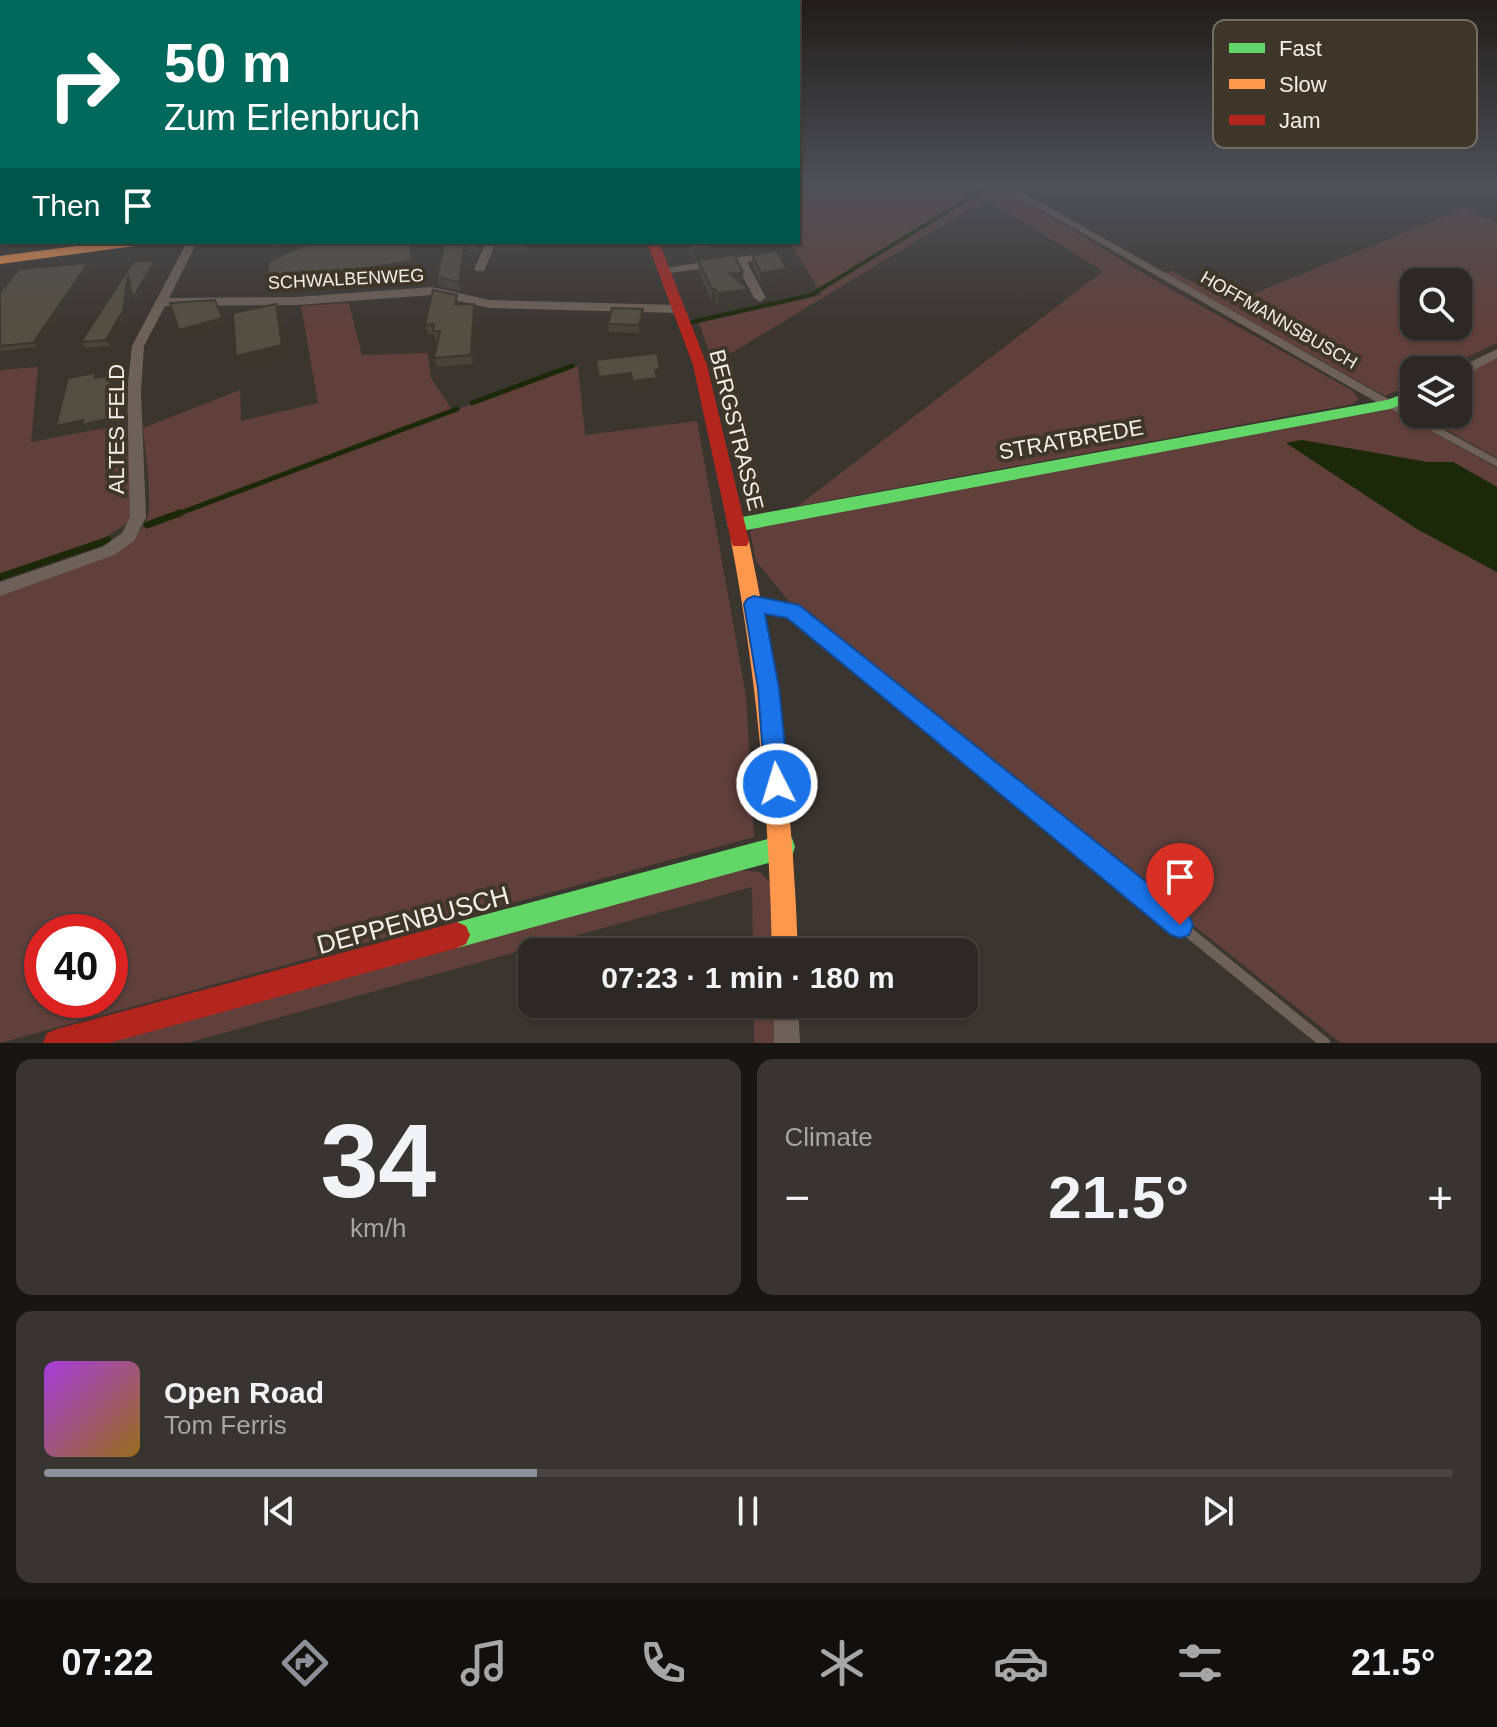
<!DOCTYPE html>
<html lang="en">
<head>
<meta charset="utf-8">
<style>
	body { margin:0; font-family:Helvetica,sans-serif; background:#383430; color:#f1f3f6; height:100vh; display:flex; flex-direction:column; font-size:30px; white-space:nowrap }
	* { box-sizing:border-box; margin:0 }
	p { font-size:26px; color:#a6a6a6 }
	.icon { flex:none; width:44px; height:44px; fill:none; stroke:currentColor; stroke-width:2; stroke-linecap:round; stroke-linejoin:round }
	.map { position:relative; height:1043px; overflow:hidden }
	.drawer { display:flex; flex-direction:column; gap:16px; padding:16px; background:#181613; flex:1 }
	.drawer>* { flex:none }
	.banner { position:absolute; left:0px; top:0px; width:800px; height:244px; box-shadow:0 2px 6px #0004,0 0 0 2px #484441; background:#00695c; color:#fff; overflow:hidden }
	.buttons { position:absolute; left:1400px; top:268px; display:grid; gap:16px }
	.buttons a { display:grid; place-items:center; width:72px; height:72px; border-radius:16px; background:#2c2823; box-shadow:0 2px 6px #0004,0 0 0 2px #484441; font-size:40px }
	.speed { position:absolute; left:24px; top:914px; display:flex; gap:16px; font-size:40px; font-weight:700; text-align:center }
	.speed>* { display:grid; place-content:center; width:104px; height:104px; border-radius:50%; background:#2c2823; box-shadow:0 2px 6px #0004,0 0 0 2px #484441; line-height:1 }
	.speed .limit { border:12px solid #d22; background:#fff; color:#111 }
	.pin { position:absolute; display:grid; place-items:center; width:68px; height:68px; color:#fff; margin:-82px -34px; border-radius:50% 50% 50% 0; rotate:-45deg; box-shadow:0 0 8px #0007 }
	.pin .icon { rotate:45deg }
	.me { position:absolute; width:88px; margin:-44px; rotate:355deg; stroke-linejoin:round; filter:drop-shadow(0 0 6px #0008) }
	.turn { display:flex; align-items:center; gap:28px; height:168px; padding:0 32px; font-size:36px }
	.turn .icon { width:104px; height:104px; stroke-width:2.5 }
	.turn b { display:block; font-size:56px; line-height:68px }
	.then { display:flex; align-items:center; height:76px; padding:0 32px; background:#0003; gap:16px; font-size:30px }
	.big { font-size:60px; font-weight:600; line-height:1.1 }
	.drawer .tile { flex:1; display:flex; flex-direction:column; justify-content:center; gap:12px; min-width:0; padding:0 28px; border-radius:16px; background:#383430 }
	.drawer .dial { align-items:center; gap:0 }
	.dial b { font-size:104px; line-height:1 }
	.song { display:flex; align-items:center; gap:24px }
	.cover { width:96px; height:96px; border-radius:12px; background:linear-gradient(135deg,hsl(280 70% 55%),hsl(40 70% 35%)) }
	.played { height:8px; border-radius:4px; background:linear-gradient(90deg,#8c9099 35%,#484441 35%) }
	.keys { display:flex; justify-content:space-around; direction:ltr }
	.heat { display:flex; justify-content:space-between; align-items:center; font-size:44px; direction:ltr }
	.drawer .tiles { flex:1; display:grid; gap:16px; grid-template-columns:1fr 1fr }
	.tile:last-child { grid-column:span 2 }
	.trip { position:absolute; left:518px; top:938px; width:460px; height:80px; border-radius:16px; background:#2c2823; box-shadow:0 2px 6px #0004,0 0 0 2px #484441; font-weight:600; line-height:80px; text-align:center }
	.menu { display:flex; height:128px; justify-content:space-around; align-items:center; background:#12100e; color:#a6a6a6 }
	.menu .icon { width:56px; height:56px }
	.menu .current { color:#8c9099 }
	.menu b { font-size:36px; color:#f1f3f6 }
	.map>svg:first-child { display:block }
</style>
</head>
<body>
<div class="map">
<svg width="1497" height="1043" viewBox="0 0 1497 1043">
	<rect width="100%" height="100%" fill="#3a352f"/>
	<!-- green -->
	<path fill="#61403c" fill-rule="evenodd" d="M798,184H997L1151,278L1353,391L1359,399L1353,404L798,506L1103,271L986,199L713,364L699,323L822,295L790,242H798Z
		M1463,209L1497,222V343L1441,370H1414V383L1385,396L1164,273L1172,271L1233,302ZM1414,282H1458V326H1414Z
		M349,303L362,355L428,353L431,378L453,411L578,366L585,435L697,421L746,696L754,837L0,1043V593C39,579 137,559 148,515C152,496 145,449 143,428L240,390L241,421L318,403L301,306ZM42,932H110V1000H42Z
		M1497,358V458L1418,414H1458V378Z
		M38,367L31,442L110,427L111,456L131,451L132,517C116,541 30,567 0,575V370Z
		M1391,409L1497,468V487L1453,462H1427L1302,440L1287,443L1417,529L1497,572V1043H1341L792,605L756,561L750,532L756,526Z
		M740,870L760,872L774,887L775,952H753L752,887L187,1043H100Z
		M754,1004H776V1043H754Z"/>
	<!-- water -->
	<path fill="#1c2908" d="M1302,440L1427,462H1453L1497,487V572L1417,529L1286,443Z"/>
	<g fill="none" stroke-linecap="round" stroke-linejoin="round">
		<!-- stream-far2 -->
		<path stroke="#1c2908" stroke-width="4" d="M692,322L811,295L992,184"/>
		<!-- stream-far1 -->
		<path stroke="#1c2908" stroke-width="5" d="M472,403L572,366
			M175,515L457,409"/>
		<!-- stream -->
		<path stroke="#1c2908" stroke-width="7" d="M147,525L180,513
			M0,577L108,540"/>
		<!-- lane-far2 -->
		<path stroke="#6e6159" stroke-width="7" d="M1391,405L1497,463"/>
		<!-- lane-far1 -->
		<path stroke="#6e6159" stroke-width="9" d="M756,605L792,611L961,748"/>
		<!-- lane -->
		<path stroke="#6e6159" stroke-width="11" d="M959,746L1325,1043"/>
		<!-- street -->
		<path fill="#6e6159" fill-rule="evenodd" d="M997,184H1008L1397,404L1390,408L1385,407Z
			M187,242H197L169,298L297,297L432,287L489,300L677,305L683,309L677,313L489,308L432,295L297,305L165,306L144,346L141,392L146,517L134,541L114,555L0,596V582L102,547L122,533L130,517L127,392L132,346Z
			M486,242H496L484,271H476L474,269Z
			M773,252L777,253V257L747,262L766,298L760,302L754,298L736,264L664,274L658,271L664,268Z
			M1497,349V358L1463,376L1458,377V370H1454Z
			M774,1004H798L800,1043H774Z"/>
		<!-- fast -->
		<path fill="#63d668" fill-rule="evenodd" d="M1414,390V400L1390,409L736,532L727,525L736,518L1387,400Z
			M783,835L792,838L795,847L792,856L783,859L457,948L448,944L444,935L448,926L457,922Z"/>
		<!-- slow -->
		<path fill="#ff974d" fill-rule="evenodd" d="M107,242H141L135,246L0,264V256Z
			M740,534L747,536L749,541C778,677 793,813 798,952H772C769,813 757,677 731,541L733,536Z"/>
		<!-- jam -->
		<path fill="#b3261e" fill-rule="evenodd" d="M647,242H659L707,365L749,541L747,546H733L731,541L693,365Z
			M457,922L466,926L470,935L466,944L457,948L109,1043H43L47,1033L57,1029Z"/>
	</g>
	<!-- wall -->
	<path fill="#474439" d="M445,242H484L478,252H468L461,291L439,286L437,277Z
		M494,242H531L527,252H495Z
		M686,242H772L770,249L734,255L749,302L718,306L716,302H712L699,272L698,260L693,261Z
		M752,255L787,269L786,278L761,282L752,264Z
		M155,260L159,266L137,304L133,298L131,288L127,317L110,346L86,348L81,342Z
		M88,263L91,268L37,347L0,351V293Z
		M474,304L477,313L473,364L437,367L434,358L438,340L436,341L434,334H428L425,325L459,305Z
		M644,317L640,333L609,332L608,324Z"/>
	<!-- shaded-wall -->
	<path fill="#3a372e" d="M299,242L298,248L273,252L271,248Z
		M411,242L413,266L269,288L266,283Z
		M477,242H484L478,252L476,244Z
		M526,242H531L527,252L526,243Z
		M745,242H772V247H771L770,249L693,261L692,250Z
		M465,244L468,252L461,291L459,282Z
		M155,260L159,266L137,304L133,298Z
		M88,263L91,268L37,347L33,343Z
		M787,269L786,278L761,282V273Z
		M743,272V284L730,274Z
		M128,275L132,281L127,317L110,346L106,340Z
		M712,289H715L716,302H712Z
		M749,289V302L718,306V293Z
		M215,300L227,326L184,339L179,330Z
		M276,304L283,317L289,359L244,370L236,356Z
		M474,304L477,313L473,364L471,355Z
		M643,309L644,317L640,333L639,325Z
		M660,369L661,377L656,378L655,370Z
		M631,373L632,381L600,385L599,377Z
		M112,375L116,381L110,425L87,431L84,427L61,432L56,426Z
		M657,378L658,386L634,389L633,381Z"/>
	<!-- building -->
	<path fill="#534f42" stroke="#3a372e" stroke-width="2" d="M2,184V227L0,228V185Z
		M272,242H297L296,244L271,248Z
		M305,242H410L412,261L266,283L269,261L306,245Z
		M445,242H477L476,244H465L459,282L437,277Z
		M494,242H526V243H493Z
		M689,242H745L692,250Z
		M777,251L787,269L761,273L752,255Z
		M734,255L743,272L730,274L749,289L718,293L715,289H712L698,260Z
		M155,260L133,298L128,275L123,311L106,340L81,342L133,262Z
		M88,263L33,343L0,346V293L19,269Z
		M433,290L457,295L455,305L474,304L471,355L434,358L440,331H433L434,324L425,325Z
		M215,300L222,318L179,330L170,303Z
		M276,304L282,345L236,356L233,313Z
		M612,308L643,309L639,325L608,324Z
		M657,353L660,369L655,370L657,378L633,381L631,373L599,377L596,360Z
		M95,373V378L112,375L106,419L82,425L83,420L56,426L68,378Z"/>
	<!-- sky -->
	<linearGradient id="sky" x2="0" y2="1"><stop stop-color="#201d1a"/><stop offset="0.56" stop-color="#4f5158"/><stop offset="1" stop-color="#4f5158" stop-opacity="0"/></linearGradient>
	<rect width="1497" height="330" fill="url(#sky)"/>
	<!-- route -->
	<path fill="#1a73e8" stroke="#114b97" stroke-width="2" d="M754,596L799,605L1189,916L1193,925L1189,935L1180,938L1171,935L787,618L765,614L779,688L789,784L785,792L777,795L769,792L765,784L758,688L744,604L747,599Z"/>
	<g text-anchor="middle" stroke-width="8" stroke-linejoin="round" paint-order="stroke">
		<!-- far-street labels -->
		<g font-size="18" fill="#f3eee6" stroke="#3f362a">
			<text transform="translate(346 279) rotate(-3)" y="6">SCHWALBENWEG</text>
			<text transform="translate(1279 320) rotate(30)" y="6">HOFFMANNSBUSCH</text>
		</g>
		<!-- street labels -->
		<g font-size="22" fill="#f3eee6" stroke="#3f362a">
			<text transform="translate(116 429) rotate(-90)" y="8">ALTES FELD</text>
			<text transform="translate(737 430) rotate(76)" y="8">BERGSTRASSE</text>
			<text transform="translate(1071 439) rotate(-10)" y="8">STRATBREDE</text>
		</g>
		<!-- near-street labels -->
		<g font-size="26" fill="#f3eee6" stroke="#3f362a">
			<text transform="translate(413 920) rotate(-15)" y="9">DEPPENBUSCH</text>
		</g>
	</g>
	<!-- legend -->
	<rect x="1213" y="20" width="264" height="128" rx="12" fill="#3f362a" stroke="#756d62" stroke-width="2"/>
	<rect x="1229" y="43" width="36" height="10" fill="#63d668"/>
	<rect x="1229" y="79" width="36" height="10" fill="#ff974d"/>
	<rect x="1229" y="115" width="36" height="10" fill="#b3261e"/>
	<g font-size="22" fill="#f3eee6">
		<text x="1279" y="56">Fast</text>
		<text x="1279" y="92">Slow</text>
		<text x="1279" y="128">Jam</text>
	</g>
</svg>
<div class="buttons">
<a><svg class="icon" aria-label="search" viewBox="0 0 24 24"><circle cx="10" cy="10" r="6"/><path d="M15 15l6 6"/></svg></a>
<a><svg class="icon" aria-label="layers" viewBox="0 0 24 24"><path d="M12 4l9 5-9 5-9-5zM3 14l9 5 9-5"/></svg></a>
</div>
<div class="speed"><div class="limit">40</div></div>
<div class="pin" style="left:1180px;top:925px;background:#d93025"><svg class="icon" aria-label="arrive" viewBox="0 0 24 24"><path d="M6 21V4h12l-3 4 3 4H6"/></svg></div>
<svg class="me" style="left:777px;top:784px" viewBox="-20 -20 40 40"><circle r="17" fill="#1a73e8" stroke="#fff" stroke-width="3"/><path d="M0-11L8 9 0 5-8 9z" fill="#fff"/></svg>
<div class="trip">07:23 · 1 min · 180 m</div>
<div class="banner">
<div class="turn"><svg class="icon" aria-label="right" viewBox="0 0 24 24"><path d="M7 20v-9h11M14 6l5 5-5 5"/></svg><div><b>50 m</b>Zum Erlenbruch</div></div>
<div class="then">Then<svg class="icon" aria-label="arrive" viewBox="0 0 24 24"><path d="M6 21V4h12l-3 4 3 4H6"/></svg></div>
</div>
</div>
<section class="drawer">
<div class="tiles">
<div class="tile dial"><b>34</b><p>km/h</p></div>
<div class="tile"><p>Climate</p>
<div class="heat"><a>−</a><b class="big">21.5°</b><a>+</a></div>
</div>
<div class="tile">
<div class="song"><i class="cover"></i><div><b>Open Road</b><p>Tom Ferris</p></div></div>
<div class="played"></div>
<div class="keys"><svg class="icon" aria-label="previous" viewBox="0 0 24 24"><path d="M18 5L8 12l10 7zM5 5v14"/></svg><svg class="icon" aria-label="pause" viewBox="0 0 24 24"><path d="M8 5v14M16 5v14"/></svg><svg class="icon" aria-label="next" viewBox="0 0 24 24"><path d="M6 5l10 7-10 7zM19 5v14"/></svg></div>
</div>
</div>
</section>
<nav class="menu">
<b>07:22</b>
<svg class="icon current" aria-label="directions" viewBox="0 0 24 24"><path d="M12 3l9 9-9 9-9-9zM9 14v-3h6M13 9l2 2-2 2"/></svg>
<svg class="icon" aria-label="music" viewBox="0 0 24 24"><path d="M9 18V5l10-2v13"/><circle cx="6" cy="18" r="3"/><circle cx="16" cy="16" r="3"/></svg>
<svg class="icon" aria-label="phone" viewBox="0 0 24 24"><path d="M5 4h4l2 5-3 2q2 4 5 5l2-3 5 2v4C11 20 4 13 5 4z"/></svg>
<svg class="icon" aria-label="climate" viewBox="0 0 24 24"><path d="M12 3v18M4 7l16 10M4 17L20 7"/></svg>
<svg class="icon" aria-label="car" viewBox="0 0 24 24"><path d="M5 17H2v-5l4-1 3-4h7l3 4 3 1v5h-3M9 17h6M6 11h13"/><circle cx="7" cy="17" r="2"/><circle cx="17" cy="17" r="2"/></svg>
<svg class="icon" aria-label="filters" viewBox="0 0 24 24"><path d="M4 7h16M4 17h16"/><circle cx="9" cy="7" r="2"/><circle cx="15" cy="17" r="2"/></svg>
<b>21.5°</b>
</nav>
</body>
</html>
